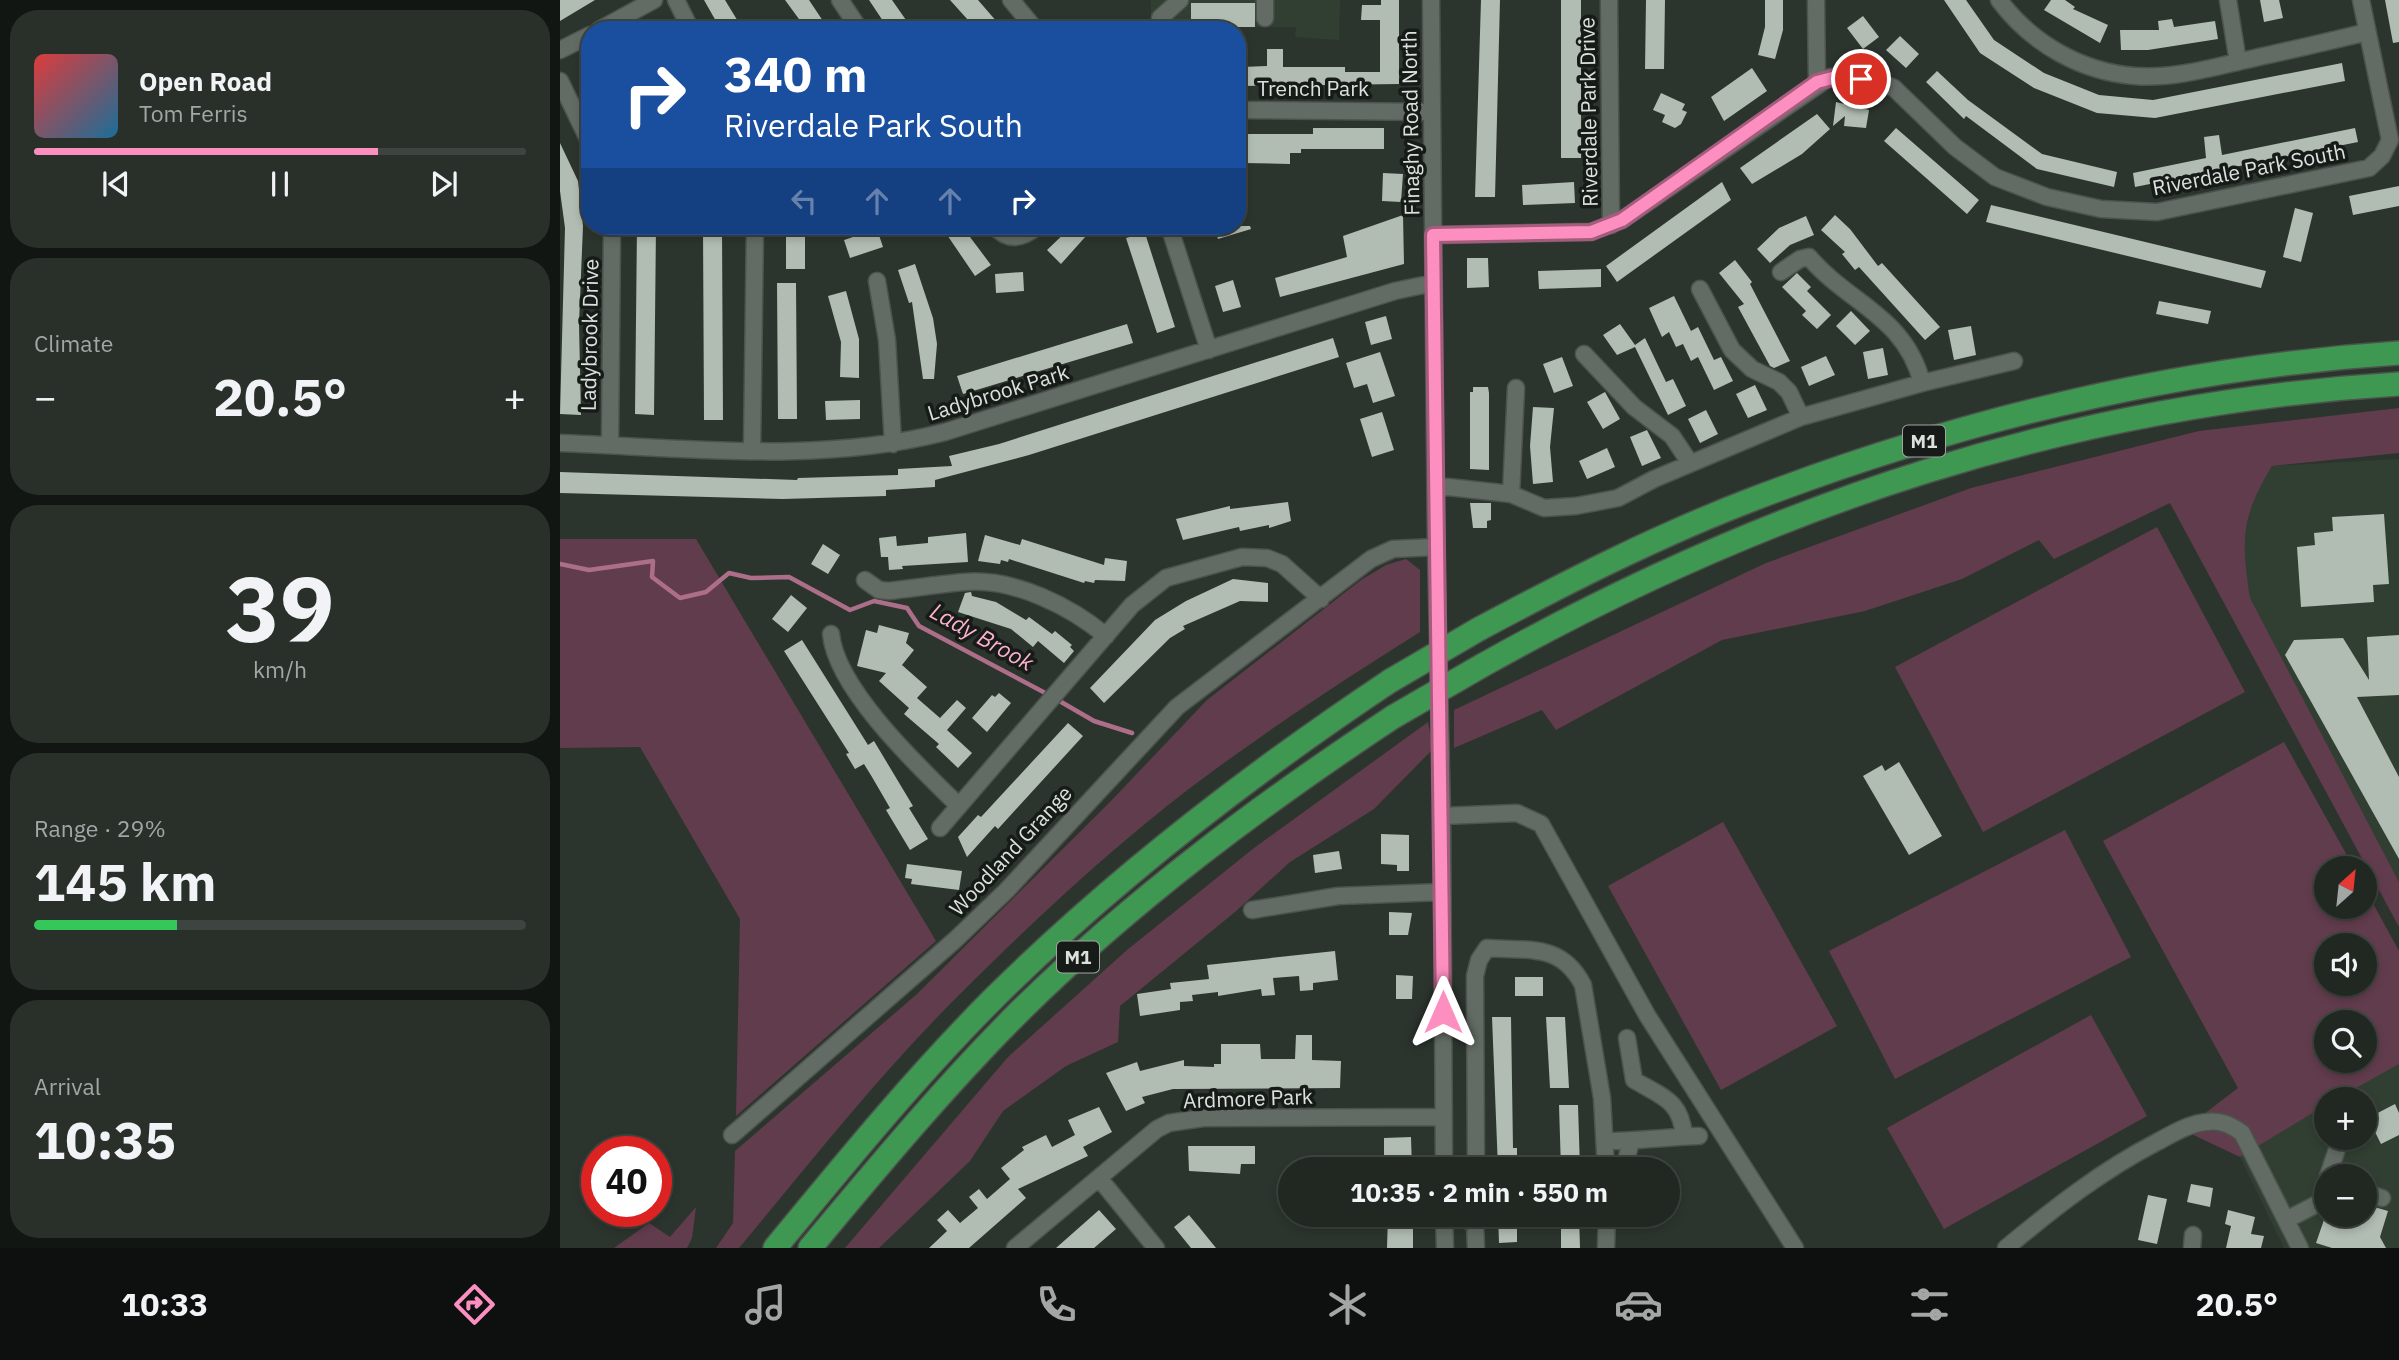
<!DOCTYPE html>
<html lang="en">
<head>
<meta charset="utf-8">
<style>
	body { margin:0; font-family:"IBM Plex Sans",sans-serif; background:#29302a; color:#f1f3f6; height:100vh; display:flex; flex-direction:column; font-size:26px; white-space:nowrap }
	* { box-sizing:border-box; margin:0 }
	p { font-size:23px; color:#a2a6a5 }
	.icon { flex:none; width:38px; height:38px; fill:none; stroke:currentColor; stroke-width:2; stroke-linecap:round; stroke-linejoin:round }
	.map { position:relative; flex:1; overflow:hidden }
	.details { display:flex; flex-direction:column; gap:10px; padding:10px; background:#121613; width:560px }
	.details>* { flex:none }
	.guide { position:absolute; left:21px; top:21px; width:665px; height:214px; border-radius:28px; box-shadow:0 4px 10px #0003,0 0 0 2px #3e4440; background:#1a4fa0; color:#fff; overflow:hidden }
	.needle { width:46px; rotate:27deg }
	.tools { position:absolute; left:1754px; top:856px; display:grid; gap:14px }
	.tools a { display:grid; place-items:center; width:63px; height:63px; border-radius:50%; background:#212822; box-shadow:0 4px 10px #0003,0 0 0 2px #3e4440; font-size:35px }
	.speed { position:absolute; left:21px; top:1136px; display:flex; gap:14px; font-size:35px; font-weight:700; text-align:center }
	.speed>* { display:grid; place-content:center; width:91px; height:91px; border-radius:50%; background:#212822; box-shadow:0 4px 10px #0003,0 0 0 2px #3e4440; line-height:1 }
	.speed .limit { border:10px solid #d22; background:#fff; color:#111 }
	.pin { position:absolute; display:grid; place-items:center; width:60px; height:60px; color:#fff; margin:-30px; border:4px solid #fff; border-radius:50%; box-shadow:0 2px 7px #0007 }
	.me { position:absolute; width:77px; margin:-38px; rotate:0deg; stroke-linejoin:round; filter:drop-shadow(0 0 5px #0008) }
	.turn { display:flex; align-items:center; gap:24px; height:147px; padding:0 28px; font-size:32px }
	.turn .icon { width:91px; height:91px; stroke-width:2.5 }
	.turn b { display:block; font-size:49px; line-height:60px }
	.lanes { display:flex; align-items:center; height:66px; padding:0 28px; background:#0003; justify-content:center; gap:35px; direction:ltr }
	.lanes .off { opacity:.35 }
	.big { font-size:52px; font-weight:700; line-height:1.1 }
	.details .card { flex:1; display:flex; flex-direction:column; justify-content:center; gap:10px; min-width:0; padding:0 24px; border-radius:28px; background:#29302a }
	.details .dial { align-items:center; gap:0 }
	.dial b { font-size:91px; line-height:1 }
	.song { display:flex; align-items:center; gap:21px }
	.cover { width:84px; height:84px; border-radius:10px; background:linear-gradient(135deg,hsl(0 70% 55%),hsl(200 70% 35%)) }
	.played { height:7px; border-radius:4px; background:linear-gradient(90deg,#fd8ec0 70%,#3e4440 70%) }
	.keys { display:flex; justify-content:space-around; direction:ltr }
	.heat { display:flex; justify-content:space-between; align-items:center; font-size:38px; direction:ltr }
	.charge { height:10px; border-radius:5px; background:linear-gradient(90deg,#34c759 29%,#3e4440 0) }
	.trip { position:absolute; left:718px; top:1157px; width:402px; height:70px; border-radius:35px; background:#212822; box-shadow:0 4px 10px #0003,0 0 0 2px #3e4440; font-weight:700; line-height:70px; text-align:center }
	.tab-bar { display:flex; height:112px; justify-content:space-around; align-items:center; background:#0d100e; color:#a2a6a5 }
	.tab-bar .icon { width:49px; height:49px }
	.tab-bar .on { color:#fd8ec0 }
	.tab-bar b { font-size:32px; color:#f1f3f6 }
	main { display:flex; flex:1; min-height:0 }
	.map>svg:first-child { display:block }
</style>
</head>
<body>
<main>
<section class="details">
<div class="card">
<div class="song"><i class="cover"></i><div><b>Open Road</b><p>Tom Ferris</p></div></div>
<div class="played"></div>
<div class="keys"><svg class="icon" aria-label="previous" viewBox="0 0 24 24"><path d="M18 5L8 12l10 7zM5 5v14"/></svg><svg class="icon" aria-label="pause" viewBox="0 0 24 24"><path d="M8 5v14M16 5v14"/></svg><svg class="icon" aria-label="next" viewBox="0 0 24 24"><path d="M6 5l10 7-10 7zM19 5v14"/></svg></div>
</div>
<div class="card"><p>Climate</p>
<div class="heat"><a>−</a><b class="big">20.5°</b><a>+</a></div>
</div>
<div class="card dial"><b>39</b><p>km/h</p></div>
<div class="card"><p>Range · 29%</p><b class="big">145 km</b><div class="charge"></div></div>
<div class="card"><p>Arrival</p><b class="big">10:35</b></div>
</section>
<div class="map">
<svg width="1839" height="1248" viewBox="0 0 1839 1248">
	<rect width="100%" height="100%" fill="#2c352d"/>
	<!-- built -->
	<path fill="#313f32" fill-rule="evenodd" d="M591,0H780L779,40L735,37L736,27H591Z
		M1839,459V882L1689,598L1682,550L1692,500L1712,466Z
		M1836,1063L1839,1064V1248H1724L1680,1157L1766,1105V1138H1804V1099H1776ZM1766,1176H1804V1214H1766Z"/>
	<!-- green -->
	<path fill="#613c4c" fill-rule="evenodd" d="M1839,408V453L1712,466C1681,517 1681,540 1690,598L1839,882V927L1610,503L1494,559L1479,540L1402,579L1305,611L1162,640L996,730L982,710L894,748V710L1206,563L1411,488L1639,431Z
		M1597,527L1685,692L1423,832L1335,667Z
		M0,539H136L376,941L176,1116L180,919L80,747L0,748Z
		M846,559L860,570V632C791,675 723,720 657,768C562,837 474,920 391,1003C315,1080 248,1165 179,1248H156L173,1223L175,1151L357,994L550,802L647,700L801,580L826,565Z
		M868,722L873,749L814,809L730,862L675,912L560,1006L558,1042L506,1066L443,1111L410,1161L319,1248H285L448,1057L567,950L694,848Z
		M1724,742L1794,868H1766V906H1804V887L1839,951V1064L1776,1099H1766V1105L1680,1157L1623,1130L1678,1088L1543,841ZM1766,945H1804V984H1766ZM1766,1022H1804V1060H1766Z
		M1163,822L1277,1026L1161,1090L1048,886Z
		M1505,830L1571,957L1335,1079L1269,951Z
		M1531,1015L1587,1116L1384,1229L1327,1128Z
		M136,1207L132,1238L127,1248H54L89,1223L110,1237Z"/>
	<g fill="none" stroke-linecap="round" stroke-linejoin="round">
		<!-- stream -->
		<path stroke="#ad6e89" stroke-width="4.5" d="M0,564L29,570L93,561L92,577L120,598L146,592L169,573L191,578L229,577L290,610L314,601L347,608L359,626L489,695
			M496,699L534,721L572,733"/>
	</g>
	<!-- building -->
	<path fill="#b1bcb2" d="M0,0H35L0,21Z
		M144,0H165L179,23L161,30Z
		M225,0H249L269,30H247Z
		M309,0H332L353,30H329Z
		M390,0H418L444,30H417Z
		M821,0H839V84L682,86V67L707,66V49H723V67H785V72H820V20H801L802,5H821Z
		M921,0H940L935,197H915Z
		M1001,0H1021V158H1001Z
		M1086,0H1105L1104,69H1085Z
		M1205,0H1223V30L1215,59L1198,55L1205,27Z
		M1384,0H1406L1434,40L1484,73L1539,95L1593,100L1782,63L1785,81L1595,118L1537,113L1474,88L1420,53Z
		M1491,0H1505L1515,7L1513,9L1548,25L1540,43L1484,10Z
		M1700,0H1719L1723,18L1704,22Z
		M1825,0H1839V42L1833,43Z
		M631,3H695V27H631Z
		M1303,16L1319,37L1303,49L1287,28Z
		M1612,19L1614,27L1655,21L1658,39L1588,50H1561L1560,30H1599L1598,21Z
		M1340,36L1359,54L1346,68L1326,50Z
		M1192,68L1207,91L1164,121L1151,97Z
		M1377,71L1408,100L1482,154L1557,172L1554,187L1477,169L1406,116L1404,119L1366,82Z
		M1101,93L1125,104L1122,110L1127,112L1121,124L1115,128L1102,122L1105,115L1093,110Z
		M1276,102L1309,110L1306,128L1284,126L1285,116L1273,126Z
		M1257,114L1270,129L1242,154L1192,184L1180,168Z
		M753,128H824V149H741V153H730V164L683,163L680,134H753Z
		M1336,128L1419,200L1407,214L1324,141Z
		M1795,128L1798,142L1575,187L1573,173L1646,158L1644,137L1659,135L1662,155Z
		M0,143L18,181L23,226L19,324L21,415L0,414L5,228L0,191Z
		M823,173L843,174L841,202L822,201Z
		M1014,182L1015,203L963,205L962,185Z
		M1162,182L1171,200L1057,282L1046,266Z
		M1839,186V206L1793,215L1789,196Z
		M1431,205L1706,271L1701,288L1426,222Z
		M1735,208L1753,213L1741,262L1723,257Z
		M843,215L844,264L720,297L715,278L787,257L783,236Z
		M1275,215L1290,229L1318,266L1322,263L1380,327L1365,340L1299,267L1295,270L1282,254L1285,252L1261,230Z
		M1246,216L1254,235L1230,245L1210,263L1197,249L1219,228Z
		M77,226H96L94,415L75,414Z
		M381,226H416L407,233L431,265L415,276Z
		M512,226H535L501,264L487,250Z
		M654,226H690L691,229L658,239Z
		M143,227H162L163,420H144Z
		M317,229L323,247L290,258L284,240Z
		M226,233H245V269H226Z
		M585,233L615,327L597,333L566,238Z
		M907,258H928L929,287L907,288Z
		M1175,260L1192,282L1190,284L1230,361L1214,368L1210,366L1178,307L1184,304L1159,273Z
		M355,264L373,318L377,344L374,379H363L352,302L349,303L338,270Z
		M1041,269V287L979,289L978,271Z
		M463,272L464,291L436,293L435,274Z
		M1237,273L1251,287L1247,291L1271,315L1257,329L1242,315L1246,311L1222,287Z
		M673,280L681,307L663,312L655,286Z
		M217,283H236L237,419H218Z
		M286,291L299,339V378L280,377L281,342L268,296Z
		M1114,296L1131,331L1138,327L1154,360L1161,357L1173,381L1154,390L1138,357L1131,361L1123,344L1116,347L1109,332L1102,337L1089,308Z
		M1599,301L1651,311L1648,324L1596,314Z
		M1291,311L1310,331L1295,345L1276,326Z
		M826,316L832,339L811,345L805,322Z
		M567,324L573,343L403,394L397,376Z
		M1060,324L1075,345L1085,338L1106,382L1113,379L1126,406L1108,415L1075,347L1057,355L1043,335Z
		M1411,326L1416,355L1394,360L1388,330Z
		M773,338L779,357L469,455L375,480V487L326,490V496L223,499L0,493V472L237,480L238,478L338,475V469L392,466L389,456L439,444Z
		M1323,348L1328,375L1308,379L1303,352Z
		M820,352L835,396L813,403L807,384L794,388L786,363Z
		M1266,356L1275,375L1249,386L1241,367Z
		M1002,357L1013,386L994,393L983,364Z
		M1195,385L1207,410L1188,418L1176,394Z
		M913,387H928L929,393V470L910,469V392H913Z
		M1045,392L1060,419L1043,429L1027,402Z
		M300,400V419L266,420L265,401Z
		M973,407L994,408L990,447L993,482L973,484L970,446Z
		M1146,410L1158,434L1140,443L1128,419Z
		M822,412L834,450L812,457L800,419Z
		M1087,430L1101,458L1082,466L1070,437Z
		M1047,448L1055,467L1027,479L1019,461Z
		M728,502L731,521L709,528V525L680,531L679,527L623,540L616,519L670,506V509Z
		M910,503H931V520L927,521V528H913Z
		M1824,514L1829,584L1813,585L1814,602L1741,607L1737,547L1755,545L1754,533L1773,531L1772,517Z
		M406,533L408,562L342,566L343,569L329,570L328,557H321L319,538L336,536L337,546L368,543V537Z
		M425,535L460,545L462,539L544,565L545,558L567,561L565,581L535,580L534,583L525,581L524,583L449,559L448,562L441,560L440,564L418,561Z
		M263,544L280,555L268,574L251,564Z
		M673,579L708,583V602L680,601L623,626L625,629L610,638L544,703L530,688L595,620L626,601Z
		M411,592L412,596L436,602L466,620L469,617L492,634L495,631L512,645L510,647L514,651L504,663L478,641L473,647L451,629L398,612L405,593Z
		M231,595L247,608L228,632L212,619Z
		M319,625L349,633L346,643L354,650L342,665L367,687L357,698L380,718L397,700L406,708L387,730L412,753L398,768L376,747L379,744L344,714L349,708L319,681L326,673L297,666L306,630L317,633Z
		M1839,635V695L1797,697L1839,777V859L1725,655L1734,640L1783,638L1809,680L1807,637Z
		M242,640L308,745L314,741L353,806L349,808L368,839L350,850L326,810L330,808L312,777L304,764L295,769L286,754L289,753L224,651Z
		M439,693L451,703L427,732L412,718L432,695L435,697Z
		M508,723L523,736L438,829L435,826L407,857L398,837L418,815L421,817Z
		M1339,762L1382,836L1349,855L1303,776L1322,765L1325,771Z
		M821,834L849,835V871H837V865L821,864Z
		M779,851L782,869L755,873L753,855Z
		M347,864L402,871L399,890L351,884L352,879L345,878Z
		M829,912L852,913L848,935H829Z
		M775,951L778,980L753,983V990L740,991L739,976L713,978L715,995L702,996L701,989L658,996V992L632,995L633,1001L620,1002V1010L580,1016L577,994L611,989L610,983L649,979L647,965Z
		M836,975L853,976L852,999H836Z
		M955,977H983V996H955Z
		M932,1017H951L953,1148H957V1169H938Z
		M986,1017H1005L1009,1088H990Z
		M736,1035H752V1060L781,1061L780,1088L613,1089L582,1097L585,1103L566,1111L546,1073L577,1062L580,1071L624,1060V1066L654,1067V1064H661V1044H700L701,1059H735Z
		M1835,1104L1839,1113V1135L1821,1144L1808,1118Z
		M999,1105H1018L1020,1169H1001Z
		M539,1107L552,1132L523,1147L528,1156L458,1189L466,1198L409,1248H369L387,1231L377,1220L388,1210L400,1223L418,1208L409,1197L419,1189L427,1199L450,1179L441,1168L464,1150L462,1147L486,1135L492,1147L515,1135L508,1120Z
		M851,1137L852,1169H824V1138Z
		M628,1146H695V1164H681L680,1174L629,1171Z
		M1631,1184L1653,1188L1650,1207L1627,1202Z
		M1588,1195L1607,1199L1597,1244L1578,1240Z
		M1804,1204L1828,1211L1820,1237L1826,1248H1772L1756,1243L1766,1214H1804Z
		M539,1210L556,1229L534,1248H496Z
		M1668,1210L1695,1217L1691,1234L1704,1236L1701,1248H1666L1671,1226L1665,1224Z
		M828,1214H853V1248H827Z
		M938,1214H957V1242L939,1243Z
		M1001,1214H1019L1020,1248H1001Z
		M629,1215L639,1227L656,1248H631L614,1227Z"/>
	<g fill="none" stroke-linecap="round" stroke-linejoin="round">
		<defs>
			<path id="minor" d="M116,0L131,30
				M280,0L300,30
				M451,0L476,30
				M705,0V18
				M871,0L876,547L882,816L884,1169
				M1049,0L1051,225
				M1256,0L1257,82
				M1439,0C1471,43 1521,72 1575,76C1612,79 1651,68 1686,60C1726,51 1767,42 1807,32
				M1668,0L1678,62
				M600,18L620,0
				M39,30L94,0
				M0,50L30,35
				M0,81L30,143
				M677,110L871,112
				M434,226C448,242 462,239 478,226
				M609,226L649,350
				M873,235L1031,232L1062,220L1270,77L1322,83L1334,88L1395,147L1435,177L1487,197L1541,209L1597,212L1809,168L1822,156L1830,140L1801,0
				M1221,272L1240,259L1249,257C1289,304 1345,316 1362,383
				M317,281L327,340L333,444
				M1140,289L1172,350L1192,369L1219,382L1229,392L1241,417
				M1024,354L1074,407L1112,436L1130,463
				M0,443C127,448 261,464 385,432L835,291L873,283
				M50,445L52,226
				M192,450L195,226
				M876,488L888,487L951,494L984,508L1016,506L1058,498L1094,479L1241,417L1362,383L1454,361
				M951,494L956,388
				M305,580L319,590L329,591C355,588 380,584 405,582C454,578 510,606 546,636
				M271,634C276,689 360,768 399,806
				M882,816L957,813L981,824L1087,1015L1235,1248
				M380,828L572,605L606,578L682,557L707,558L722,564L761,599
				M692,910L778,896L882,892
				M1067,1038L1074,1080C1102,1097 1121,1100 1124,1136
				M172,1135L395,940L447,890L617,707L811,559L833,549L876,547
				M1045,1141C1077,1141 1107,1137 1139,1136
				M916,1169L915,976L919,960L927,948C969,951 1001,943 1023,985L1042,1098L1046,1169
				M1064,1169L1071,1141
				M1768,1176L1778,1146
				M539,1178L596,1248
				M1804,1192L1822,1198
				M884,1214L885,1248
				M884,1219H904L915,1224L916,1248
				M1726,1220L1759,1203L1766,1184
				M455,1248L597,1129L609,1123L643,1118L883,1117
				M1046,1248L1047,1214
				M1446,1248C1494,1208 1541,1171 1597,1142C1612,1134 1630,1123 1647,1122C1661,1120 1671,1125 1682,1133L1740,1248
				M1632,1248L1633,1235"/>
			<path id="highway" d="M919,629C1009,581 1101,534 1196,498C1401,420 1620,367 1839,353
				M923,665C1210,504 1510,404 1839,384
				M215,1248C285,1163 356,1076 434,998C555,878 689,775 830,681
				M250,1248C317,1168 384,1087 458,1013C571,901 700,805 833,717"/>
		</defs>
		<!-- minor casing -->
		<use href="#minor" stroke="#4c534d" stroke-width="19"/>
		<!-- highway casing -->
		<use href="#highway" stroke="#4c534d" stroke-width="26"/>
		<!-- minor -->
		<use href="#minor" stroke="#636c64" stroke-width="16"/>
		<!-- highway -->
		<use href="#highway" stroke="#3f9852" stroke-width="23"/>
		<defs>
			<path id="highway-bridge" d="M830,681L919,629
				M833,717L923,665"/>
		</defs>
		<!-- highway-bridge casing -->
		<use href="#highway-bridge" stroke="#4c534d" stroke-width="26" stroke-linecap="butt"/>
		<!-- highway-bridge -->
		<use href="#highway-bridge" stroke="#3f9852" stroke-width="23"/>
	</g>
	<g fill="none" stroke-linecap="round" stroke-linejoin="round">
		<defs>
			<path id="route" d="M883,1012L873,235L1031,232L1062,220L1257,82L1280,76L1301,79"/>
		</defs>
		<!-- route casing -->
		<use href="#route" stroke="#a45c7d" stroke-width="18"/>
		<!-- route -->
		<use href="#route" stroke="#fd8ec0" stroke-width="12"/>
	</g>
	<g text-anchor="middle" stroke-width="7" stroke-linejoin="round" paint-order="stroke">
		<!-- shield labels -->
		<g fill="#171b18" stroke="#a0a6a1" stroke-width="2">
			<rect x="1343" y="425.5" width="42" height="31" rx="5"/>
			<rect x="497" y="941.5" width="42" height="31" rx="5"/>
		</g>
		<g font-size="19" font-weight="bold" fill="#dbe1dc">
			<text x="1364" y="448">M1</text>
			<text x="518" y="964">M1</text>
		</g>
		<!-- street labels -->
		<g font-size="21" fill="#dbe1dc" stroke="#171b18">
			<text x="753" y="96">Trench Park</text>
			<text transform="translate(1029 112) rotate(-91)" y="7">Riverdale Park Drive</text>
			<text transform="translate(851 123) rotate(-91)" y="7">Finaghy Road North</text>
			<text transform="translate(1689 170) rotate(-11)" y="7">Riverdale Park South</text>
			<text transform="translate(30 335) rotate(-89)" y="7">Ladybrook Drive</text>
			<text transform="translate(438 393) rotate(-17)" y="7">Ladybrook Park</text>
			<text transform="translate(451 851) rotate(-47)" y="7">Woodland Grange</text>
			<text transform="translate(688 1099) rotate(-2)" y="7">Ardmore Park</text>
		</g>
		<!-- water labels -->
		<g font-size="23" font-style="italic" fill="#fbb1cf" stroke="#171b18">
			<text transform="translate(422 637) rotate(29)" y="8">Lady Brook</text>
		</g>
	</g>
</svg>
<div class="tools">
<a><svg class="needle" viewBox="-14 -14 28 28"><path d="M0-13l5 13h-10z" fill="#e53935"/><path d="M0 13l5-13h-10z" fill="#a2a6a5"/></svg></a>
<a><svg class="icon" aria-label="sound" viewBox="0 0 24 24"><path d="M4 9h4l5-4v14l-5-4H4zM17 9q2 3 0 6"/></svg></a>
<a><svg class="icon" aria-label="search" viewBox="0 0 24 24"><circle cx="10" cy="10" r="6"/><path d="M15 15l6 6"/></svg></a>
<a>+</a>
<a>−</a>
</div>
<div class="speed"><div class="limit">40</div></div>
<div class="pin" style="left:1301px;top:79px;background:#d93025"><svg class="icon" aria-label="arrive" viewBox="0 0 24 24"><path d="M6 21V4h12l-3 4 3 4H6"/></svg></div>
<svg class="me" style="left:883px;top:1012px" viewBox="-20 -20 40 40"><path d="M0-17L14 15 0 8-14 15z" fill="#fd8ec0" stroke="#fff" stroke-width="4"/></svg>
<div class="trip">10:35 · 2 min · 550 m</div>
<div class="guide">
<div class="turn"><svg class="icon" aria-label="right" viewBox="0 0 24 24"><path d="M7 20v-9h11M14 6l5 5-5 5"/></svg><div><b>340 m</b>Riverdale Park South</div></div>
<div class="lanes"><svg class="icon off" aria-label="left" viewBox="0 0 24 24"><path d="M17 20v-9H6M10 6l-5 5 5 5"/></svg><svg class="icon off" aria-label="ahead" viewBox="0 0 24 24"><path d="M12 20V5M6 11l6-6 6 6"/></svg><svg class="icon off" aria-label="ahead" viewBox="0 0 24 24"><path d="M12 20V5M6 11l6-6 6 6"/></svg><svg class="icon" aria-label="right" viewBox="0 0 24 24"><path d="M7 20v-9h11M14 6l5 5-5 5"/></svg></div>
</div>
</div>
</main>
<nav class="tab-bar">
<b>10:33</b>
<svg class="icon on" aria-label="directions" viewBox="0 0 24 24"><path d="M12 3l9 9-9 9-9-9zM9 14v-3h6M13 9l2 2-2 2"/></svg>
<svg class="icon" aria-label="music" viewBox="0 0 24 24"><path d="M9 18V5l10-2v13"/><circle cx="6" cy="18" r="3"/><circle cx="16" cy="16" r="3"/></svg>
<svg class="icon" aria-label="phone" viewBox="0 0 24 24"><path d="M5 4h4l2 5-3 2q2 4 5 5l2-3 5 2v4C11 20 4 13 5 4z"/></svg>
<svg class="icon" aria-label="climate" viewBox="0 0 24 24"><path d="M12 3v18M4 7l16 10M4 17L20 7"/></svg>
<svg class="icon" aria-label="car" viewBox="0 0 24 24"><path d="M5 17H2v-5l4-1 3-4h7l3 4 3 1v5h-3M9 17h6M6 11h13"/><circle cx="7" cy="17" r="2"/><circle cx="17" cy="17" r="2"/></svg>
<svg class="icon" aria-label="filters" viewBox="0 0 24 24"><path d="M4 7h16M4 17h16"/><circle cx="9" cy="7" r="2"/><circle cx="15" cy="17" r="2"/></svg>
<b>20.5°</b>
</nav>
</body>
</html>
